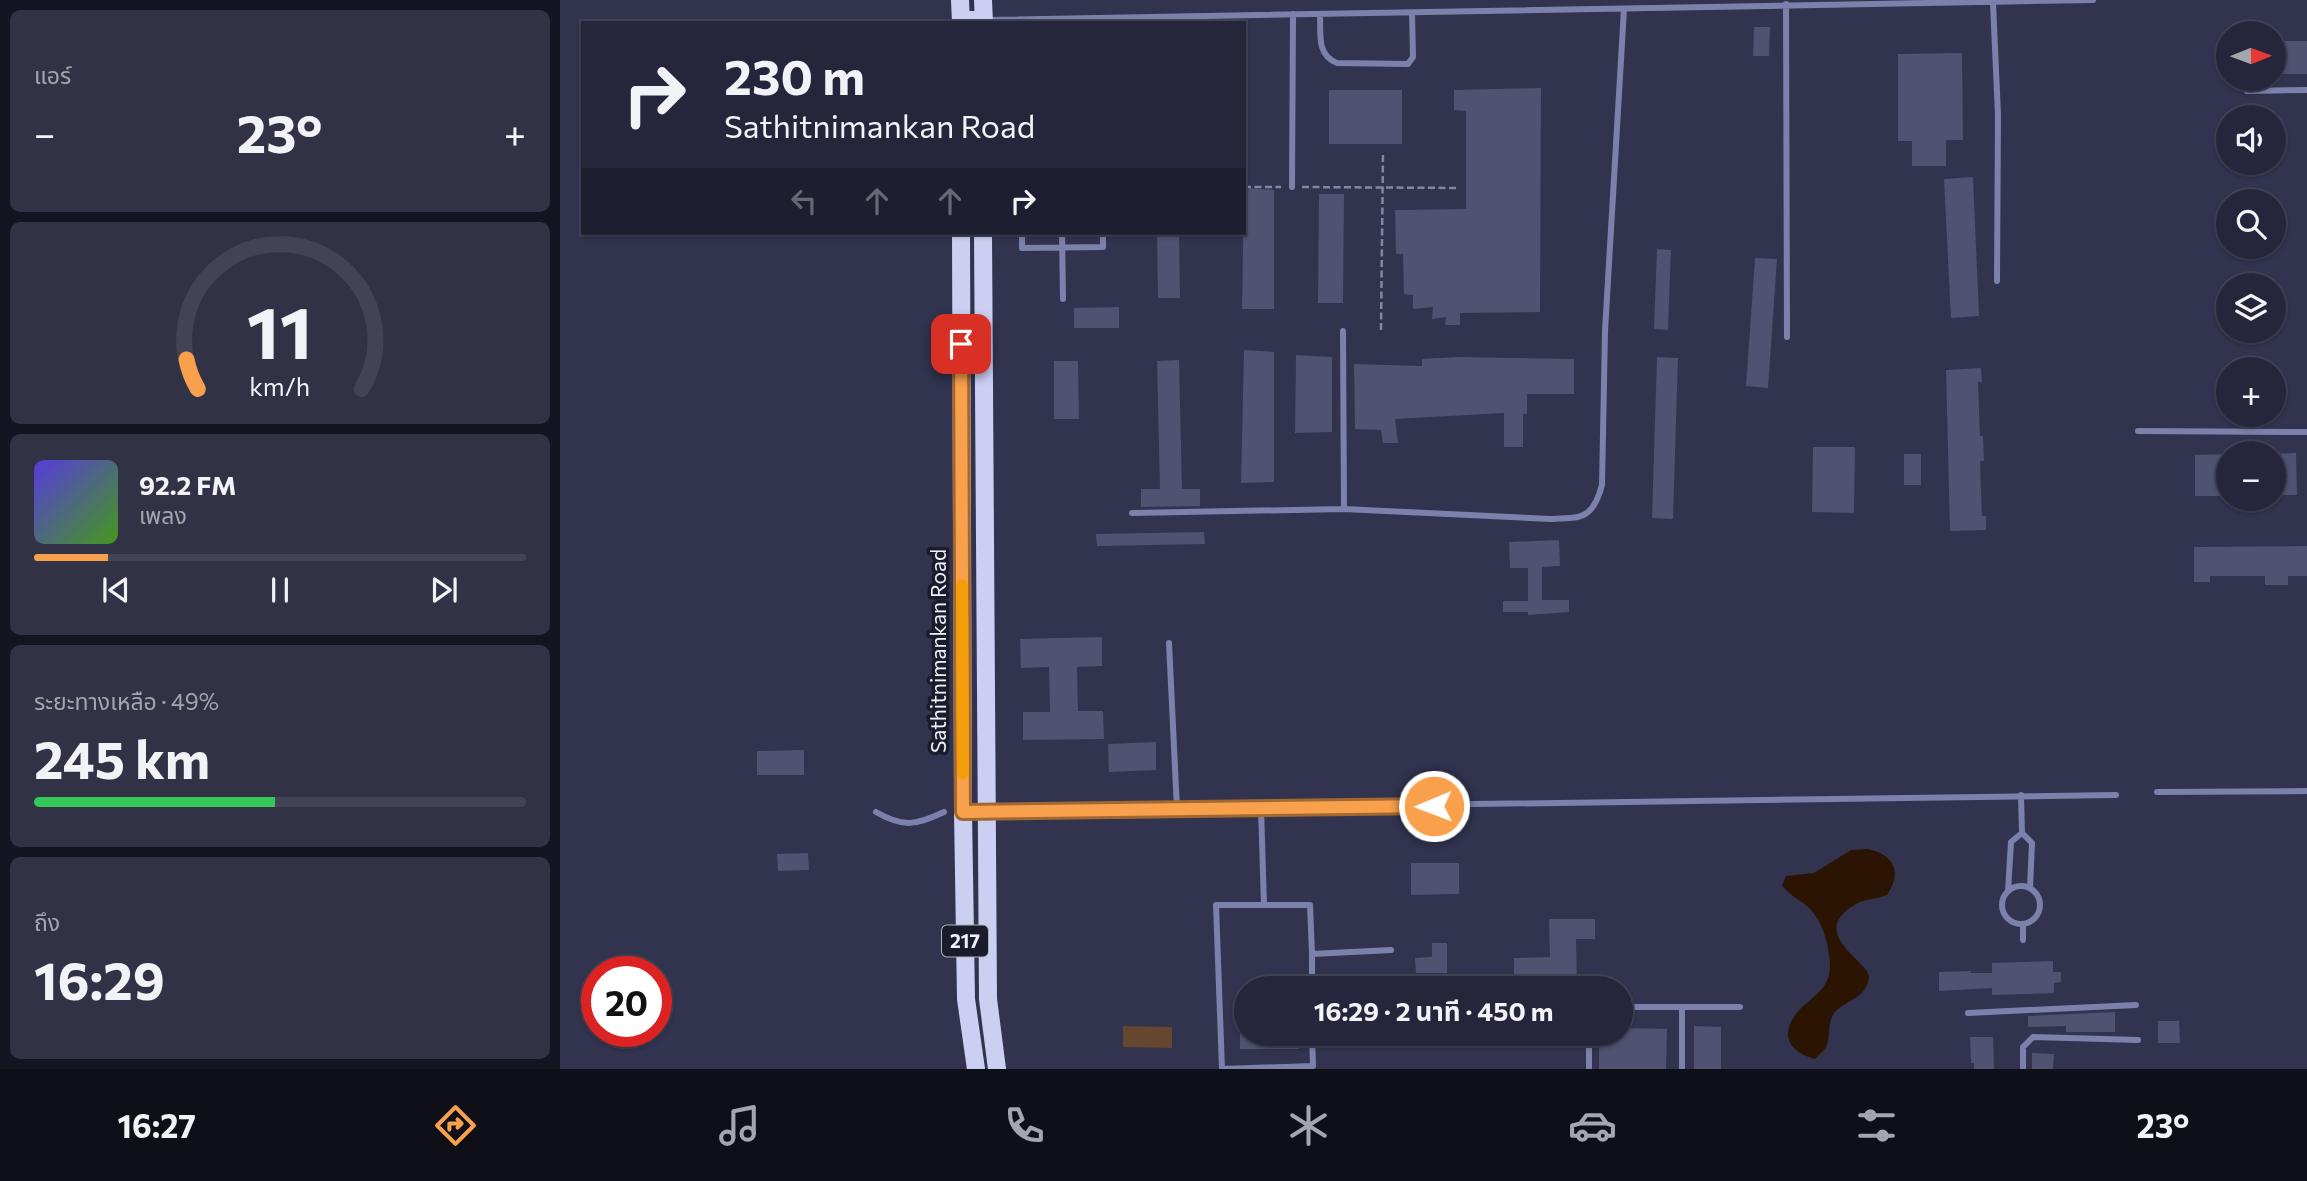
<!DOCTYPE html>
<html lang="th">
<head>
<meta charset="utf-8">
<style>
	body { margin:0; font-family:Commissioner,"Noto Sans Thai",sans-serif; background:#313246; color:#f1f3f6; height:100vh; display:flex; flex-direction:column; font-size:26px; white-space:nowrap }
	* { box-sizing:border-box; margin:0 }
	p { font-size:23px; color:#a3a5af }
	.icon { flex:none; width:38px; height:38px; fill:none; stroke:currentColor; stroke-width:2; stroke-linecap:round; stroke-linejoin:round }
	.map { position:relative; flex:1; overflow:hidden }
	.sheet { display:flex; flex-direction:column; gap:10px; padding:10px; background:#141520; width:560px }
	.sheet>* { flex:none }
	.hud { position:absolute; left:21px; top:21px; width:665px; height:214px; border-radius:0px; box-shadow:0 2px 5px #0004,0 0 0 2px #424355; background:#25263b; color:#f1f3f6; overflow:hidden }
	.needle { width:46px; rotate:89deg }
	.tools { position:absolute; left:1656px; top:21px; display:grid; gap:14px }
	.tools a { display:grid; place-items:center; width:70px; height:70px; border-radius:50%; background:#25263b; box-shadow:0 2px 5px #0004,0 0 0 2px #424355; font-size:35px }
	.speed { position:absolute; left:21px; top:956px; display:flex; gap:14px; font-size:35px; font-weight:700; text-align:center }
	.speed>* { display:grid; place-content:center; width:91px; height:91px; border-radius:50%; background:#25263b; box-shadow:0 2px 5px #0004,0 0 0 2px #424355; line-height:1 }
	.speed .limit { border:10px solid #d22; background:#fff; color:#111 }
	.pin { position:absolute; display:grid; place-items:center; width:60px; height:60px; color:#fff; margin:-30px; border-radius:14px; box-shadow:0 4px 10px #0006 }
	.me { position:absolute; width:77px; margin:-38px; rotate:269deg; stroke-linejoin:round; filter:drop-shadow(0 0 5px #0008) }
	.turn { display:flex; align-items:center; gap:24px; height:147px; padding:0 28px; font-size:32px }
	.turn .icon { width:91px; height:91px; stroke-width:2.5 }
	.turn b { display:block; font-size:49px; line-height:60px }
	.lanes { display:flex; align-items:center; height:66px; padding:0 28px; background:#0003; justify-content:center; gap:35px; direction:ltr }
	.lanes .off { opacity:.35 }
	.big { font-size:52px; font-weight:700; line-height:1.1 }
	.sheet .tile { flex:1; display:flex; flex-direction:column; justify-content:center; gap:10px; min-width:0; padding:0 24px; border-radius:10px; background:#313246 }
	.sheet .dial { align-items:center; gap:0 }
	.dial svg { height:182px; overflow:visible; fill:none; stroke:#424355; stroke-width:7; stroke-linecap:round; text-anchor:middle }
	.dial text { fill:#f1f3f6; stroke:none }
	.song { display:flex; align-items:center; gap:21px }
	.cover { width:84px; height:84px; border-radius:10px; background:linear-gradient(135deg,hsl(250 70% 55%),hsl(100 70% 35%)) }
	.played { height:7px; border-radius:4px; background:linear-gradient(90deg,#f9a04c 15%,#424355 15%) }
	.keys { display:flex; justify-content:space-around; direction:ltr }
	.heat { display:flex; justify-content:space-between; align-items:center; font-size:38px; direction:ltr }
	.charge { height:10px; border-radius:5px; background:linear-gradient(90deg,#34c759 49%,#424355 0) }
	.trip { position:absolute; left:674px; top:976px; width:399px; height:70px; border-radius:35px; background:#25263b; box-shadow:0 2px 5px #0004,0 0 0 2px #424355; font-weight:700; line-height:70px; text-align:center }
	.tab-bar { display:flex; height:112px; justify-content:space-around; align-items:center; background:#0f0f18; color:#a3a5af }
	.tab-bar .icon { width:49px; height:49px }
	.tab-bar .active { color:#f9a04c }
	.tab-bar b { font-size:32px; color:#f1f3f6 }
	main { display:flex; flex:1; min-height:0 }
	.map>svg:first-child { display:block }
</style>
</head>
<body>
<main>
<section class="sheet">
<div class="tile"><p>แอร์</p>
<div class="heat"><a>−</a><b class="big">23°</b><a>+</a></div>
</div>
<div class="tile dial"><svg viewBox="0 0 100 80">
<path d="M14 69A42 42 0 1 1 86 69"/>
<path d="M14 69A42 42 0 0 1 9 56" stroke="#f9a04c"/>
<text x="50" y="56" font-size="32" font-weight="700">11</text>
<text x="50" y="72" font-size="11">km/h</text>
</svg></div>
<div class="tile">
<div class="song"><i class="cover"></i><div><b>92.2 FM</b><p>เพลง</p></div></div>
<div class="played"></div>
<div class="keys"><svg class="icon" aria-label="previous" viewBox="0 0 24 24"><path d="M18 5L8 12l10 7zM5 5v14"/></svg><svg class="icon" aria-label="pause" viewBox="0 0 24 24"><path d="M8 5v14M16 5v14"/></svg><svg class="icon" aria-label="next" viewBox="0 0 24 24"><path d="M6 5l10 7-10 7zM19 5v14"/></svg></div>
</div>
<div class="tile"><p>ระยะทางเหลือ · 49%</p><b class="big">245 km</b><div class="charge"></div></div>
<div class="tile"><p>ถึง</p><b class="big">16:29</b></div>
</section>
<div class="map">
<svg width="1747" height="1069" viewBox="0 0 1747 1069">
	<rect width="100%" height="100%" fill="#31334f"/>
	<!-- green -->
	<path fill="#64472e" d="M563,1026L612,1027V1048L563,1047Z"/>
	<!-- water -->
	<path fill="#2b1502" d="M1308,849C1335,855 1342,872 1327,895C1317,899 1305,899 1296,904C1245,933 1310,962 1309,977C1307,1000 1282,1000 1273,1015C1267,1025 1271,1037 1266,1047C1264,1051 1258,1055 1255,1059C1234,1054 1219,1039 1234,1017C1246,998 1270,993 1270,966C1270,948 1263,923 1251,910C1242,900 1230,897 1222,885L1226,876L1254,873L1291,850Z"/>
	<!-- building -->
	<path fill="#4f5270" d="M1194,27H1210L1209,56H1193Z
		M1713,41H1747V74H1713Z
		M1402,53L1403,140H1386V166H1352V141H1338V54Z
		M981,88L980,312L900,313V325H885L886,317L872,319L873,307L853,309V295L844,294L843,254H836L835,210L906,209V111L894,110V90Z
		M769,90H842V144H769Z
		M1413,177L1419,316L1391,318L1384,179Z
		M684,188L714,190V309H682Z
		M759,194H784L783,303H758Z
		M597,233H619L620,298H598Z
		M1097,249L1111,250L1108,330L1094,329Z
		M1195,258L1217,259L1208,388L1186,386Z
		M559,307V328H514V308Z
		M684,350L714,352V482L681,483Z
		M736,355L772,357V432L735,433Z
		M898,357L1014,359V394H967V414H963V447H944V413L835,419L838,443H823L821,430L795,429L794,364L862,366V359Z
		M1097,357L1118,358L1113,519L1092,518Z
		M619,360L622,489H640V506L581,507V489H600L597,361Z
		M494,361H518L519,419H494Z
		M1421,368L1422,382H1418L1420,436H1423L1424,461H1420L1422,516H1426V530L1390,531L1386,370Z
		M1253,447H1295L1294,513L1252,512Z
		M1736,453L1737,495H1713V454Z
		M1344,454H1361V485H1344Z
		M1668,454V496H1635V455Z
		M644,532L645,544L537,546L536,534Z
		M999,540L1000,566L982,567V600H1009V612L968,615V612H943V601H968V568H950L949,542Z
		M1747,546V576H1728V585H1705V576H1650V582H1634V547Z
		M542,637V666L517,667L518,711H543L544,739L463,740V712H490L489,667L461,668L460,639Z
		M596,742V770L549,772L548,744Z
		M244,750V775H197V751Z
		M248,853L249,870L218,871L217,854Z
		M851,863H899V894L851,895Z
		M989,919H1035V939H1016L1017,983L954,984V958L990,957Z
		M872,943H887V973H856L855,958L872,957Z
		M1493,961V972H1501V982L1494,983V993L1432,995V988L1379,991V972L1411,971V973H1432V963Z
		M1555,1012V1032H1506V1026L1468,1027V1016Z
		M1598,1021H1619L1620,1043H1598Z
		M1134,1026L1161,1027V1069H1134Z
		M1060,1028L1107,1029L1106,1069H1039V1034H1060Z
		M680,1034H739V1049H680Z
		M1410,1037H1433L1434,1069H1414V1063H1411Z
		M1472,1053L1494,1054L1493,1069H1472Z"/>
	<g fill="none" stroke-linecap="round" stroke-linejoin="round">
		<!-- path -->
		<path stroke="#84879d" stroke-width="2.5" stroke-dasharray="7 3.5" stroke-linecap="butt" d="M684,187H721
			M742,187L899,188
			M821,330L823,153"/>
		<!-- lane -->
		<path stroke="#7c81ab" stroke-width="6" d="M1433,3L1438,115L1437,281
			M1226,4L1227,337
			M760,14C761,33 756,55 777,63L848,64L853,57L852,14
			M426,20L1533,0
			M1687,91L1747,90
			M732,187L733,14
			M462,233V248L543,247V233
			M502,233L503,299
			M783,331L784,509
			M1578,431L1747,432
			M572,513L784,509L990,519C1022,518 1033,519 1042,485L1045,331L1064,9
			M609,643L617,809
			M1597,792L1747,791
			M1461,795L1462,833L1472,843L1470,888
			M701,808L704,905H656L662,1069L753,1066L752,1034
			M428,811L1556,795
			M316,812C343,828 357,825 384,812
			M1442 905a19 19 0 1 1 38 0a19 19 0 1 1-38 0Z
			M1448,891L1451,842L1462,833
			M704,905H750L752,954
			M1463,925V940
			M752,989V954L831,950
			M1060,1007H1180
			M1122,1007V1069
			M1408,1013L1576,1005
			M1029,1034V1069
			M1463,1069V1047L1473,1037L1578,1040"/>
		<!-- primary -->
		<path stroke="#cbd0f2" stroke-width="18" d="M400,0L401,23
			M423,0L424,23
			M401,20H424
			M401,233L403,812L406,999L416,1069
			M423,233L428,999L437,1069"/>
	</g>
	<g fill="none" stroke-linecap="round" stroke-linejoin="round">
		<defs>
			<path id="route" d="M401,344L403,812L874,806"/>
		</defs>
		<!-- route casing -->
		<use href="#route" stroke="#a26831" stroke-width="18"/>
		<!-- route -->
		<use href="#route" stroke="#f9a04c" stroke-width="12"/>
		<!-- slow -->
		<path stroke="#f59e0b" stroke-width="12" d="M402,585L403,773"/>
	</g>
	<g text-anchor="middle" stroke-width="7" stroke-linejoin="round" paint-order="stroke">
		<!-- shield labels -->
		<rect fill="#1b1c29" stroke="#aeb0be" stroke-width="2" x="382" y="925.5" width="46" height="31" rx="5"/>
		<g font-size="19" font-weight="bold" fill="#edf0fe">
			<text x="405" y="948">217</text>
		</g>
		<!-- street labels -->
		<g font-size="21" fill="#edf0fe" stroke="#1b1c29">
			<text transform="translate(379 651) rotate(-90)" y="7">Sathitnimankan Road</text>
		</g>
	</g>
</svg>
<div class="tools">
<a><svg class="needle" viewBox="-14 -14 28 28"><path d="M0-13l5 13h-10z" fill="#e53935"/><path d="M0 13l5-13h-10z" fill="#a3a5af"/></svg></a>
<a><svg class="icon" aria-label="sound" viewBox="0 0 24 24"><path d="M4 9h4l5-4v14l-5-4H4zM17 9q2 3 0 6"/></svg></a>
<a><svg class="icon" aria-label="search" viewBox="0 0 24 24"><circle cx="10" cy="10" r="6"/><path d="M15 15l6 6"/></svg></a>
<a><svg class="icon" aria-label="layers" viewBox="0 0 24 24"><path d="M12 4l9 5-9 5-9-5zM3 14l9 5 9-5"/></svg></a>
<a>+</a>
<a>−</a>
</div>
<div class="speed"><div class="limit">20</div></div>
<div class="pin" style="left:401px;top:344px;background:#d93025"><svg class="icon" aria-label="arrive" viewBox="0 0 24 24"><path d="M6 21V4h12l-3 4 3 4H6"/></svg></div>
<svg class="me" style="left:874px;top:806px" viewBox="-20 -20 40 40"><circle r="17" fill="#f9a04c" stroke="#fff" stroke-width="3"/><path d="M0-11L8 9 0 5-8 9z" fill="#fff"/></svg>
<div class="trip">16:29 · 2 นาที · 450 m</div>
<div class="hud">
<div class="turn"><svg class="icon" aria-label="right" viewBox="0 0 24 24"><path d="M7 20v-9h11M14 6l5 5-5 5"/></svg><div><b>230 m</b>Sathitnimankan Road</div></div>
<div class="lanes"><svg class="icon off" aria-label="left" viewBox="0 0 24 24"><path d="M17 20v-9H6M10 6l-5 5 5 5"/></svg><svg class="icon off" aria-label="ahead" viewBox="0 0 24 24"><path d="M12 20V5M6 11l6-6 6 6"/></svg><svg class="icon off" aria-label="ahead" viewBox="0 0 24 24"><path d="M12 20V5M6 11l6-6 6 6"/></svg><svg class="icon" aria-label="right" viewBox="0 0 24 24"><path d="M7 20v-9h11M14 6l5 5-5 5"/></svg></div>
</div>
</div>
</main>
<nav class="tab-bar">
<b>16:27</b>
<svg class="icon active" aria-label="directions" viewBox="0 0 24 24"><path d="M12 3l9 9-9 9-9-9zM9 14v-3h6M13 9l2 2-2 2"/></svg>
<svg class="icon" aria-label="music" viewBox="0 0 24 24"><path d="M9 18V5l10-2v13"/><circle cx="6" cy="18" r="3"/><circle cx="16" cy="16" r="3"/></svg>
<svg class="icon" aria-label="phone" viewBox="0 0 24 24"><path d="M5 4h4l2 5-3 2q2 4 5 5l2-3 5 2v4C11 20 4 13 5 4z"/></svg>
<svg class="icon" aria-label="climate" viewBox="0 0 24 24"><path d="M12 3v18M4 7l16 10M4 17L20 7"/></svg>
<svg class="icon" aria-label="car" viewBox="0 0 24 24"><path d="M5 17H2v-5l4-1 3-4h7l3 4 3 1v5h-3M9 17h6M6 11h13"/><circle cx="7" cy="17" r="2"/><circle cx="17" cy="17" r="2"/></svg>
<svg class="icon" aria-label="filters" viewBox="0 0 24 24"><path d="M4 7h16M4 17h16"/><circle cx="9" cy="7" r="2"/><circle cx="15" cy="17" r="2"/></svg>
<b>23°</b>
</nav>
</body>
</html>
